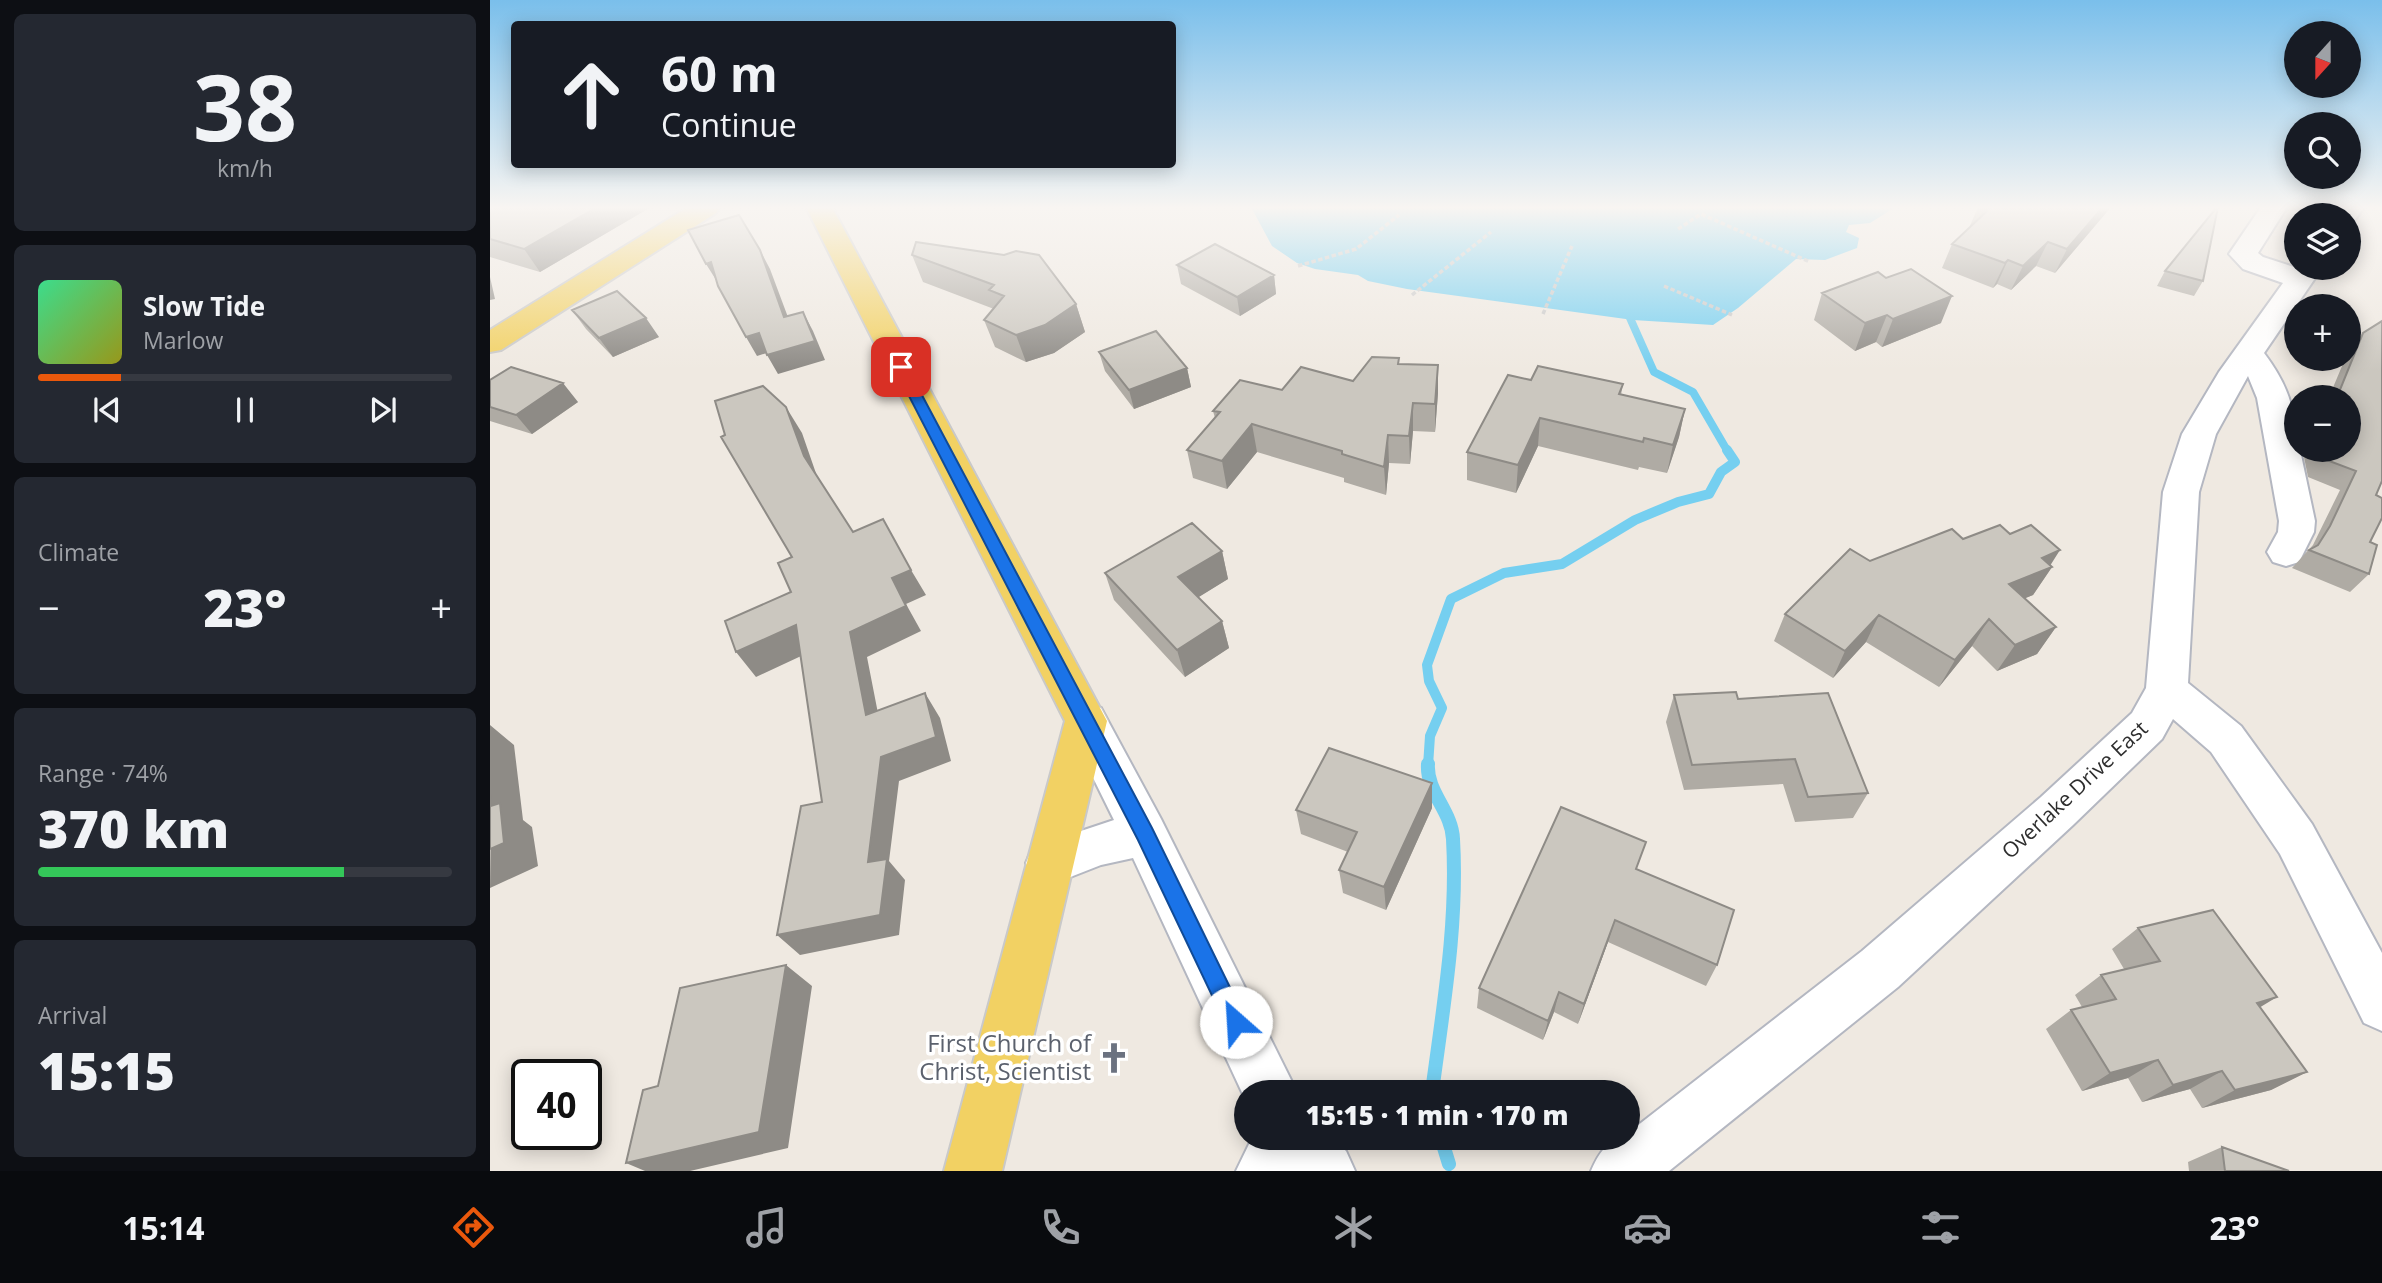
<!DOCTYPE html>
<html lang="en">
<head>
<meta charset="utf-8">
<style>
	body { margin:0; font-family:"Open Sans",sans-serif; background:#242831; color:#f1f3f6; height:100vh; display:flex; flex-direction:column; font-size:26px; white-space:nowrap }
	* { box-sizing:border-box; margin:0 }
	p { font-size:23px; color:#9ea1a6 }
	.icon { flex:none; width:38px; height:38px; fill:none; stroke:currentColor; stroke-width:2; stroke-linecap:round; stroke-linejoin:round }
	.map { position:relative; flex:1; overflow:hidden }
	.panel { display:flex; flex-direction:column; gap:14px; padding:14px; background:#0d0f14; width:490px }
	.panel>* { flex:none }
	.top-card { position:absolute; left:21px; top:21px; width:665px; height:147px; border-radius:7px; box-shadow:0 4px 18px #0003; background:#171b24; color:#f1f3f6; overflow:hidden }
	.needle { width:46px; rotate:201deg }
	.controls { position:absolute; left:1794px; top:21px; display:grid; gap:14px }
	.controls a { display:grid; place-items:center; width:77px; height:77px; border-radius:50%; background:#171b24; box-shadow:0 4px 18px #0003; font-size:35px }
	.speed { position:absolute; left:21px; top:1059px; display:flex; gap:14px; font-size:35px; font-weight:700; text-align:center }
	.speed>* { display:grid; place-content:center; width:91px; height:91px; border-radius:50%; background:#171b24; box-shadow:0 4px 18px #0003; line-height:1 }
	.speed .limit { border:4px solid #111; border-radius:10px; background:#fff; color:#111 }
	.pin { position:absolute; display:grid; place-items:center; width:60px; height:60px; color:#fff; margin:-30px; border-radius:14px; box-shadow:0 4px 10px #0006 }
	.me { position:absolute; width:77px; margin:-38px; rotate:334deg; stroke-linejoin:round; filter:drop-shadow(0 0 5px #0008) }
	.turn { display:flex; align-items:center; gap:24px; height:147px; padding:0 35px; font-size:32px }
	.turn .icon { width:91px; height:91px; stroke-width:2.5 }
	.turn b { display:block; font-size:49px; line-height:60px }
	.big { font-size:52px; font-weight:800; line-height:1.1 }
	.panel .tile { flex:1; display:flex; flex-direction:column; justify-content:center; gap:10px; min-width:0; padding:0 24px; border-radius:10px; background:#242831 }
	.panel .dial { align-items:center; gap:0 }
	.dial b { font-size:91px; line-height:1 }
	.song { display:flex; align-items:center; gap:21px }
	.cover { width:84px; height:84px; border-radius:10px; background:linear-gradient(135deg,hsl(150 70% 55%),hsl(60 70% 35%)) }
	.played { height:7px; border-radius:4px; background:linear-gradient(90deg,#ea580c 20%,#363941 20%) }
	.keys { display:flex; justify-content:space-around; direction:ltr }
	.heat { display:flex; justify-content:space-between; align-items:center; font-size:38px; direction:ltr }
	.charge { height:10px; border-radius:5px; background:linear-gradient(90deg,#34c759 74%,#363941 0) }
	.trip { position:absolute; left:744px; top:1080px; width:406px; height:70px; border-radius:35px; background:#171b24; box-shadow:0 4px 18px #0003; font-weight:800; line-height:70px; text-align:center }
	.menu { display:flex; height:112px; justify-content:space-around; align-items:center; background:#090b0e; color:#9ea1a6 }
	.menu .icon { width:49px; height:49px }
	.menu .selected { color:#ea580c }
	.menu b { font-size:32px; color:#f1f3f6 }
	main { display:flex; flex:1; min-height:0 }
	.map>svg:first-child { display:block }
</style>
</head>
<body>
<main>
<section class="panel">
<div class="tile dial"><b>38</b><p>km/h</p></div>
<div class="tile">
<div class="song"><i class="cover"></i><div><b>Slow Tide</b><p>Marlow</p></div></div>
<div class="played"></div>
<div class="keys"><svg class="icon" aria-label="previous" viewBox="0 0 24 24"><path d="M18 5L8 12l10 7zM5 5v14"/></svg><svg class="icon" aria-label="pause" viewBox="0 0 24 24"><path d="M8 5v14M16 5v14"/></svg><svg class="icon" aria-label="next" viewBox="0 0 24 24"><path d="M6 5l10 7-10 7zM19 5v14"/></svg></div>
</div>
<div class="tile"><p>Climate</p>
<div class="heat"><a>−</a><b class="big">23°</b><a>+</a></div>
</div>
<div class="tile"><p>Range · 74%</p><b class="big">370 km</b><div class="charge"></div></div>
<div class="tile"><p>Arrival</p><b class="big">15:15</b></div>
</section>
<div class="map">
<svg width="1892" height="1171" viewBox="0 0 1892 1171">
	<rect width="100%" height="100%" fill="#efe9e1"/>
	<!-- water -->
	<path fill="#75cff0" d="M761,207H1402L1404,208L1380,223L1359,225L1356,232L1369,238L1367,248L1335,260L1306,259L1248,308L1223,325L1143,320L917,289L878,281L868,275L825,269L807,263L782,246Z"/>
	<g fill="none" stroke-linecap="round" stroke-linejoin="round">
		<!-- stream-far2 -->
		<path stroke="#75cff0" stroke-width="8" d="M1136,309L1164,372L1203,392L1238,452"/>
		<!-- stream-far1 -->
		<path stroke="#75cff0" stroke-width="10" d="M938,766L940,736L952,708L939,681L937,665L961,599L1014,573L1072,564L1145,520L1188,502L1219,494L1231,472L1245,462L1237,450"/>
		<!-- stream -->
		<path stroke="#75cff0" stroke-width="14" d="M938,764C936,792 962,811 963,839C968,924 953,1008 942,1092
			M951,1138L959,1164"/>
		<defs>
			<path id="minor" d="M1771,207H1797L1768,253L1773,257L1804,267L1806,265V268H1832L1774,353C1798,385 1806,409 1806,450H1810L1825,521L1824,532L1809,562L1796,566L1783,562L1777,552L1788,532L1789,521L1767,398L1758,376L1726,434L1709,492L1698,683L1751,726L1822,824L1892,953V1031L1874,1023L1790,854L1721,752L1683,719L1672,739L1583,825L1408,987L1179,1171H1101C1108,1155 1117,1138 1138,1138V1133L1372,951L1551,797L1642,713L1656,688L1673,492L1692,434L1729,372L1793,283L1753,269L1739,254Z
				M1847,207H1874L1864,221L1858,222V215H1842Z
				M596,703L611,708L671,819L807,1092H756V1101L643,858L611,865L560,885L543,879L536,863L543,847L624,820L575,721L581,708Z
				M762,1138H841L856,1151L865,1171H746Z"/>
			<path id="major" d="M198,207H230L226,213L11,350L0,352V330Z
				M316,207H342L617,721L512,1171H454L575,721Z"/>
		</defs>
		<!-- minor casing -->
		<use href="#minor" stroke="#b4b7c1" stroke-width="4"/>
		<!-- major casing -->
		<use href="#major" stroke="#c9c9c9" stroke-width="4"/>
		<!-- path -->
		<path stroke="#c9c9c9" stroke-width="3.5" stroke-dasharray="4.5 2.5" stroke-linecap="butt" d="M1188,229L1211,214L1320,262
			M808,266L866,249L909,215
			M1174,286L1242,315
			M922,295L1001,232
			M1053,314L1082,246"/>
		<!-- minor -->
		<use href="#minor" fill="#fff" fill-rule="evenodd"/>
		<!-- major -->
		<use href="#major" fill="#f2d163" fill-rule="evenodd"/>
	</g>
	<!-- wall -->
	<path fill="#afaba4" d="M0,207H161L50,272L0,257Z
		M1488,207H1621L1565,273L1546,266L1521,290L1507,284L1503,288L1452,268L1462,244L1479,228Z
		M422,255H514L586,304L595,332L564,353L536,362L505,347L494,320L504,309L433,282Z
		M687,265L784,275L786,294L750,316L691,284Z
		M1675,271L1713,281L1704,296L1667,286Z
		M1332,293L1451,323L1392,347L1386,342L1365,351L1324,320Z
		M82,310L169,337L123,357L96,329Z
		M1873,333L1886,495L1880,542L1879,574L1860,592L1802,568L1823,545L1850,490L1818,477L1814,457L1817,450H1858V397H1839L1855,359H1858V351Z
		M609,352L697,368L701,387L644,409L615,371Z
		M909,358V364L948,365V393L945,432L923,431L920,464L899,463L896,495L854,482V478L767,452L737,489L703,478L697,450L725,418L723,411L792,390L863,381Z
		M0,380L88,402L42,434L0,421Z
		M1041,380L1133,384L1131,395L1195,409L1189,437L1177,473L1149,467L1148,470L1048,446L1026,493L977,480V452Z
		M1473,539L1562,567L1543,595L1535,598L1566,627L1547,654L1507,671L1482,646L1449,687L1376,642L1343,678L1284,641L1295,614L1380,561Z
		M732,551L738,579L708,597L732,621L739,648L695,677L624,600L615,573Z
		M1184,695L1248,699L1378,793L1363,818L1305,822L1293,784L1194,790L1176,722Z
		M942,783V808L896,910L853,893L849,870L858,852L811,834L806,810Z
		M1147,869L1227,965L1216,986L1118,942L1088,1024L1064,1012L1053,1040L987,1008L989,988Z
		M1648,928L1770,1007L1817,1072L1781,1090L1712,1108L1700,1089L1652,1102L1638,1078L1592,1091L1556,1029L1581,1010L1592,1007L1585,995L1611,975L1634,969L1622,949Z
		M1732,1147L1799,1171H1699L1698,1162Z"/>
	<!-- shaded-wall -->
	<path fill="#8e8b86" d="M107,207H161L50,272L34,249Z
		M1613,207H1621L1565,273L1577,249Z
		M1558,242L1546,266L1521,290L1533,266Z
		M270,250L280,269L305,336L294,317Z
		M1518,260L1507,284L1503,288L1515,263Z
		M221,262L228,283L216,264Z
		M784,275L786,294L750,316L747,297Z
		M0,277L5,299L0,300Z
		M1462,296L1451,323L1392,347L1403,319Z
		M586,304L595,332L564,353L536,362L526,335Z
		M313,312L323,331L335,360L288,374L277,355Z
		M1397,315L1386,342L1365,351L1375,323Z
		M156,318L169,337L123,357L109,338Z
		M269,333L280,352L267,356L256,337Z
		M948,365V393L945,432V404Z
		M697,368L701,387L644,409L639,390Z
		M73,383L88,402L42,434L26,415Z
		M923,403V431L920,464L919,436Z
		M296,407L312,433L329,482L314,456Z
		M1195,409L1189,437L1177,473L1183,445Z
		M1050,418L1048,446L1026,493L1028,465Z
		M762,424L767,452L737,489L732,461Z
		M898,435L899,463L896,495L894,467Z
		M1570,550L1558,569L1562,567L1543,595L1502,612L1519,584L1552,558Z
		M732,551L738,579L696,605L688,577Z
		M421,570L436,595L416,604L431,631L377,657L393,739L376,715L360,632L402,578Z
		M1389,615L1376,642L1343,678L1355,651Z
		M1499,619L1482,646L1449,687L1465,660Z
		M732,621L739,648L695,677L687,650Z
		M306,625L324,650L266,677L246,652Z
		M1566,627L1547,654L1507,671L1525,645Z
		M435,693L450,718L461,761L409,781L399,861L415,880L409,935L310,955L287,935L378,862L391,757Z
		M0,725L24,745L33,820L42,827L48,866L0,888L1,806L0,793Z
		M942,783V808L896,910L894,887Z
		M1125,920L1118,942L1088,1024L1094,1004Z
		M296,965L322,986L298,1148L200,1171H155L136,1163Z
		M1069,992L1064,1012L1053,1040L1058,1021Z
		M1787,997L1754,1017L1767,1003Z
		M1668,1060L1638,1078L1592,1091L1620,1073Z
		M1732,1071L1700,1089L1652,1102L1683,1085Z
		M1817,1072L1781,1090L1712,1108L1745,1090Z"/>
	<!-- building -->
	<path fill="#cbc7bf" stroke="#8e8b86" stroke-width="2" d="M0,207H107L34,249L0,239Z
		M1488,207H1613L1577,249L1558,242L1533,266L1518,260L1515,263L1462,244L1497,211Z
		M1727,207H1728L1713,281L1675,271Z
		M249,215L270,250L294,317L313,312L325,341L277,355L269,333L256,337L228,286L221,262L216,264L198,230Z
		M426,242L514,255L526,251L549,255L586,304L555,325L526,335L494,320L514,296L499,290L504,285L422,255Z
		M725,244L784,275L747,297L687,265Z
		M1421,269L1462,296L1403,319L1397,315L1375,323L1332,293L1388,272L1396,278Z
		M127,291L156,318L109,338L82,310Z
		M1892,321V481L1886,495L1892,498V518L1880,542L1887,545L1879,574L1819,550L1828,545L1840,526L1866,471L1834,459L1832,450H1858V397H1847L1873,333Z
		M666,331L697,368L639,390L609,352Z
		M882,357L909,358L908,364L948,365L945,404L923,403L919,436L898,435L894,467L852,454V451L762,424L732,461L697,450L730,412L723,411L750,380L792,390L811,367L863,381Z
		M1048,366L1133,384L1129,394L1195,409L1183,445L1154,438L1153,442L1050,418L1028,465L977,452L1018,375L1041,380Z
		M21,367L73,383L26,415L0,407V380Z
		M273,386L296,407L314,456L363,532L393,519L421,570L402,578L416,606L360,632L376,715L435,693L446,737L391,757L378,862L397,859L390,915L287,935L311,806L332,802L306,625L246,652L235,621L301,592L288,563L302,557L231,437L235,435L225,401Z
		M702,523L732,551L688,577L732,621L687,650L615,573Z
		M1510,525L1520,534L1541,525L1570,550L1552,558L1562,567L1519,584L1566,627L1525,645L1499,619L1465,660L1389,615L1355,651L1295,614L1360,549L1380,561L1462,529L1473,539Z
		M1246,692L1248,699L1338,693L1378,793L1318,797L1305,759L1202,765L1184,695Z
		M839,748L942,783L894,887L849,870L867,832L806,810Z
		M0,793L1,806L10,803L14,843L0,849Z
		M1071,807L1156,842L1146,869L1244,910L1227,965L1125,920L1094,1004L1069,992L1058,1021L989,988Z
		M1723,910L1787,997L1767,1003L1817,1072L1745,1090L1732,1071L1683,1085L1668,1060L1620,1073L1581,1010L1626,999L1611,975L1670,961L1648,928Z
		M296,965L269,1132L136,1163L153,1090L168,1086L190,988Z
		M1732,1147L1799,1171H1735Z"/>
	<!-- sky -->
	<linearGradient id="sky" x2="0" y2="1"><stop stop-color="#7abfeb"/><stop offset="0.56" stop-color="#f8f5f2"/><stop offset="1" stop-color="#f8f5f2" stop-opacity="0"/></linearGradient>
	<rect width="1892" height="371" fill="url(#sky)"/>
	<!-- route -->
	<path fill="#1a73e8" stroke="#114b97" stroke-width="2" d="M411,363L417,367L662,828L753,1014L756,1022L753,1029L746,1032L738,1029L648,840L404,367Z"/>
	<!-- icons -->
	<defs>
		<symbol id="church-bare" viewBox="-9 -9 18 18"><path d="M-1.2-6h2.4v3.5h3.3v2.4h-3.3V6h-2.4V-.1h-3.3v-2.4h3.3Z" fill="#6b7280" stroke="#fff" stroke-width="2.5" paint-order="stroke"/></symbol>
	</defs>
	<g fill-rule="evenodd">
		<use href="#church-bare" x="602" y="1036" width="44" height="44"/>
	</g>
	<g text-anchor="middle" stroke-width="7" stroke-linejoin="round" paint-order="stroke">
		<!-- street labels -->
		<g font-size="21" fill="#2e2e2e" stroke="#fff">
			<text transform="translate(1585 790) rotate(-43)" y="7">Overlake Drive East</text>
		</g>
		<!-- near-worship labels -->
		<g font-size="24" fill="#5b616d" stroke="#fff" text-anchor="end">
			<text x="601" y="1052">First Church of<tspan x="601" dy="28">Christ, Scientist</tspan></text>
		</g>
	</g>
</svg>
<div class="controls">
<a><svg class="needle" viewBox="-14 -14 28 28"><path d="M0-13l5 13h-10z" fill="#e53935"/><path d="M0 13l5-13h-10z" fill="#9ea1a6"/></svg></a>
<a><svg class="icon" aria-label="search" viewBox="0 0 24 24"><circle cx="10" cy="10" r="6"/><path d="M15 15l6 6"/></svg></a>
<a><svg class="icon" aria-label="layers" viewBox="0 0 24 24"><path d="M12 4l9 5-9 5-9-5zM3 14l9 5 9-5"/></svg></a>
<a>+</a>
<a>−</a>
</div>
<div class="speed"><div class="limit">40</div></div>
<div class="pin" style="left:411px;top:367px;background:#d93025"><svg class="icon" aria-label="arrive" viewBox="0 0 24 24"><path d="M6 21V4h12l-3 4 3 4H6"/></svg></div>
<svg class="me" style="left:746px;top:1022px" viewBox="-20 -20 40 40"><circle r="19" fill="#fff"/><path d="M0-13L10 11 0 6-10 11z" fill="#1a73e8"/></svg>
<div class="trip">15:15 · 1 min · 170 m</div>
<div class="top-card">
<div class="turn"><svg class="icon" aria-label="ahead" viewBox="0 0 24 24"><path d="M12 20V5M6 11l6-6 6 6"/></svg><div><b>60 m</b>Continue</div></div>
</div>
</div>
</main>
<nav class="menu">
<b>15:14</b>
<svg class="icon selected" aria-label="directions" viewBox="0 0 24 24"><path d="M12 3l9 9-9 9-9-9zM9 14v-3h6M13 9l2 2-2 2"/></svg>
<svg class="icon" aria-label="music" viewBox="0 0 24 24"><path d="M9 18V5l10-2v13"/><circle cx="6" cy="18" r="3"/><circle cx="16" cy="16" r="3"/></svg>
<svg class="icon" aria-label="phone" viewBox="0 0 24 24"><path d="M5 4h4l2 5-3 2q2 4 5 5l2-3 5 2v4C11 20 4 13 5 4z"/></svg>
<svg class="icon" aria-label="climate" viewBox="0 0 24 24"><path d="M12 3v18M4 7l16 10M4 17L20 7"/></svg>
<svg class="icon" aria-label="car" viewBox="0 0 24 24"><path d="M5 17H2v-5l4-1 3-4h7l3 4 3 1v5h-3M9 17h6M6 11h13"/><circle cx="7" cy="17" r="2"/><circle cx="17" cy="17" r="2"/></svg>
<svg class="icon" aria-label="filters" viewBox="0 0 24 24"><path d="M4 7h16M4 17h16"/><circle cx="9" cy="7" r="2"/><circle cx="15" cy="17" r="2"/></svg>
<b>23°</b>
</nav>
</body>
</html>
